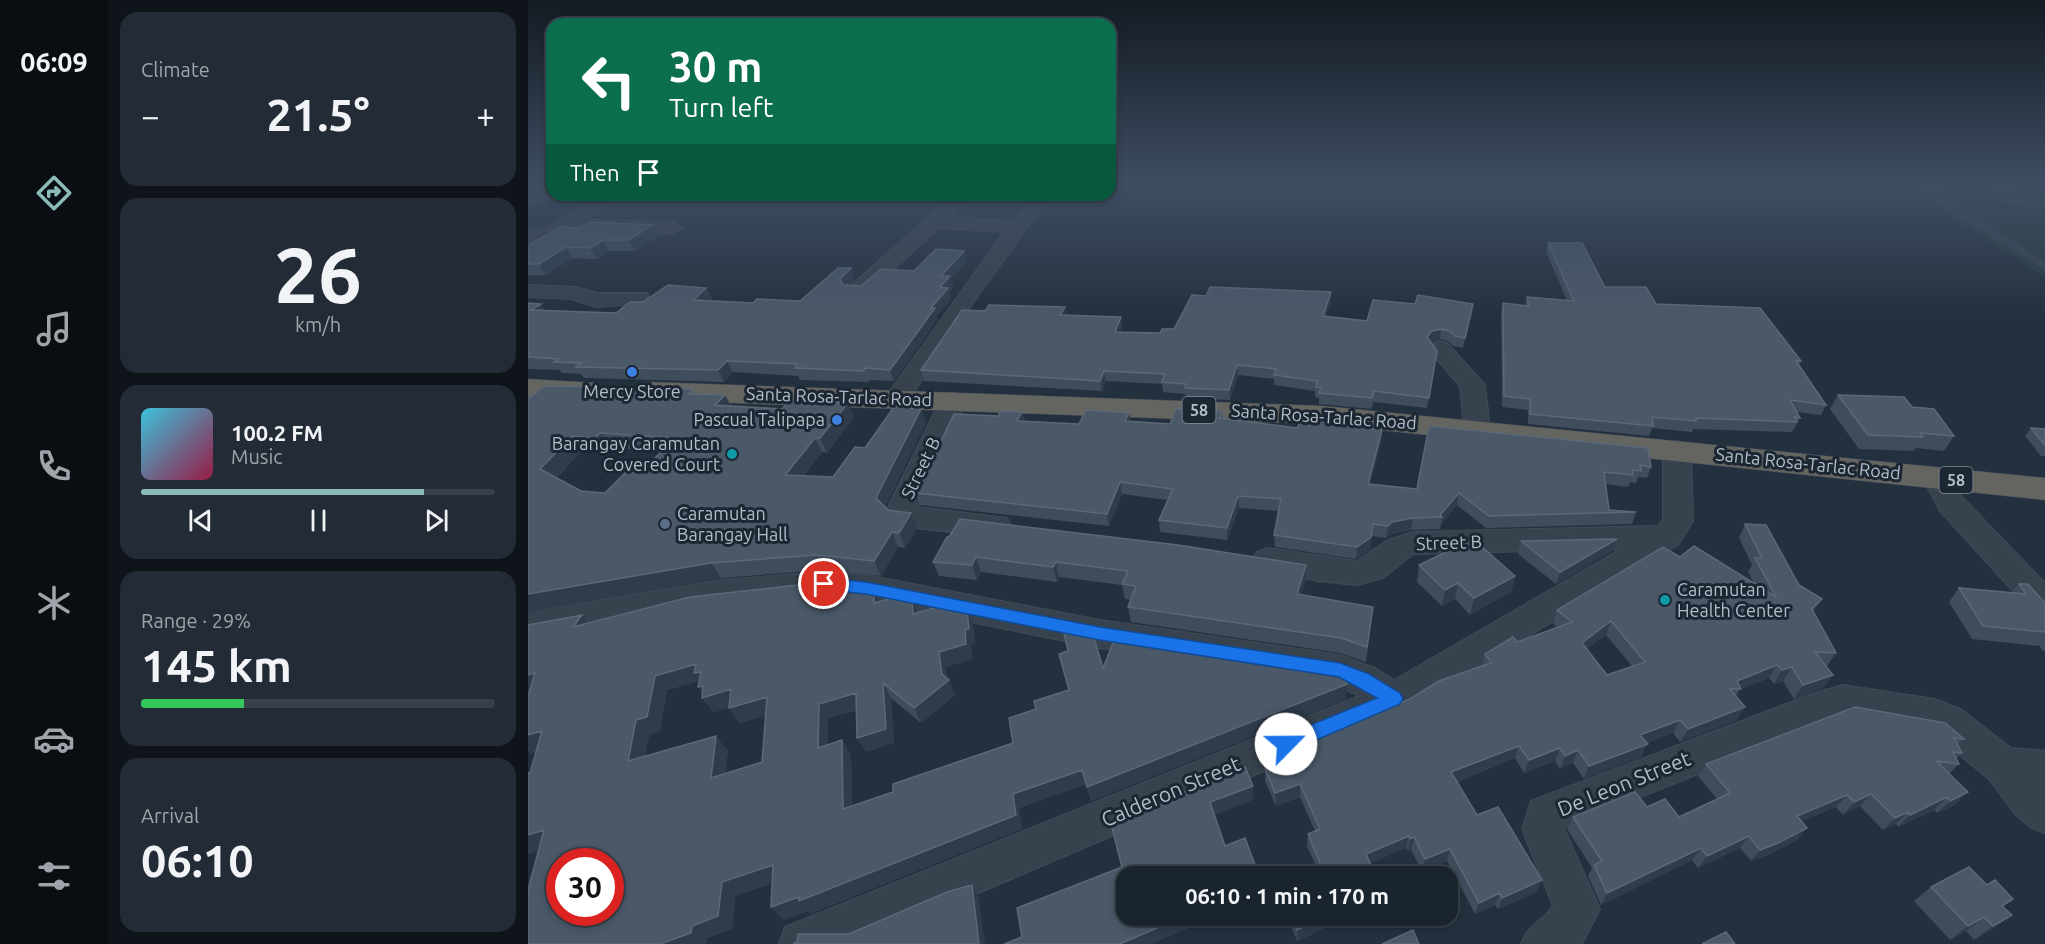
<!DOCTYPE html>
<html lang="en">
<head>
<meta charset="utf-8">
<style>
	body { margin:0; font-family:Ubuntu,sans-serif; background:#232c36; color:#f1f3f6; height:100vh; display:flex; flex-direction:column; font-size:22px; white-space:nowrap }
	* { box-sizing:border-box; margin:0 }
	p { font-size:20px; color:#9fa4aa }
	.icon { flex:none; width:33px; height:33px; fill:none; stroke:currentColor; stroke-width:2; stroke-linecap:round; stroke-linejoin:round }
	.map { position:relative; flex:1; overflow:hidden }
	.sheet { display:flex; flex-direction:column; gap:12px; padding:12px; background:#0e1419; width:420px }
	.sheet>* { flex:none }
	.guide { position:absolute; left:18px; top:18px; width:570px; height:183px; border-radius:18px; box-shadow:0 3px 9px #0003,0 0 0 2px #38414a; background:#0b6e4f; color:#fff; overflow:hidden }
	.speed { position:absolute; left:18px; top:848px; display:flex; gap:12px; font-size:30px; font-weight:700; text-align:center }
	.speed>* { display:grid; place-content:center; width:78px; height:78px; border-radius:50%; background:#1a242e; box-shadow:0 3px 9px #0003,0 0 0 2px #38414a; line-height:1 }
	.speed .limit { border:9px solid #d22; background:#fff; color:#111 }
	.pin { position:absolute; display:grid; place-items:center; width:51px; height:51px; color:#fff; margin:-26px; border:3px solid #fff; border-radius:50%; box-shadow:0 2px 6px #0007 }
	.me { position:absolute; width:66px; margin:-33px; rotate:67deg; stroke-linejoin:round; filter:drop-shadow(0 0 4px #0008) }
	.turn { display:flex; align-items:center; gap:21px; height:126px; padding:0 24px; font-size:27px }
	.turn .icon { width:78px; height:78px; stroke-width:2.5 }
	.turn b { display:block; font-size:42px; line-height:51px }
	.then { display:flex; align-items:center; height:57px; padding:0 24px; background:#0003; gap:12px; font-size:22px }
	.big { font-size:45px; font-weight:600; line-height:1.1 }
	.sheet .tile { flex:1; display:flex; flex-direction:column; justify-content:center; gap:9px; min-width:0; padding:0 21px; border-radius:18px; background:#232c36 }
	.sheet .dial { align-items:center; gap:0 }
	.dial b { font-size:78px; line-height:1 }
	.song { display:flex; align-items:center; gap:18px }
	.cover { width:72px; height:72px; border-radius:9px; background:linear-gradient(135deg,hsl(190 70% 55%),hsl(340 70% 35%)) }
	.played { height:6px; border-radius:3px; background:linear-gradient(90deg,#8bbbb9 80%,#38414a 80%) }
	.keys { display:flex; justify-content:space-around; direction:ltr }
	.heat { display:flex; justify-content:space-between; align-items:center; font-size:33px; direction:ltr }
	.charge { height:9px; border-radius:4px; background:linear-gradient(90deg,#34c759 29%,#38414a 0) }
	.trip { position:absolute; left:588px; top:866px; width:342px; height:60px; border-radius:18px; background:#1a242e; box-shadow:0 3px 9px #0003,0 0 0 2px #38414a; font-weight:600; line-height:60px; text-align:center }
	main { display:flex; flex:1; min-height:0 }
	.tab-bar { display:flex; flex-direction:column; width:108px; justify-content:space-around; align-items:center; background:#0a0e12; color:#9fa4aa }
	.tab-bar .icon { width:42px; height:42px }
	.tab-bar .on { color:#8bbbb9 }
	.tab-bar b { font-size:27px; color:#f1f3f6 }
	.map>svg:first-child { display:block }
</style>
</head>
<body>
<main>
<nav class="tab-bar">
<b>06:09</b>
<svg class="icon on" aria-label="directions" viewBox="0 0 24 24"><path d="M12 3l9 9-9 9-9-9zM9 14v-3h6M13 9l2 2-2 2"/></svg>
<svg class="icon" aria-label="music" viewBox="0 0 24 24"><path d="M9 18V5l10-2v13"/><circle cx="6" cy="18" r="3"/><circle cx="16" cy="16" r="3"/></svg>
<svg class="icon" aria-label="phone" viewBox="0 0 24 24"><path d="M5 4h4l2 5-3 2q2 4 5 5l2-3 5 2v4C11 20 4 13 5 4z"/></svg>
<svg class="icon" aria-label="climate" viewBox="0 0 24 24"><path d="M12 3v18M4 7l16 10M4 17L20 7"/></svg>
<svg class="icon" aria-label="car" viewBox="0 0 24 24"><path d="M5 17H2v-5l4-1 3-4h7l3 4 3 1v5h-3M9 17h6M6 11h13"/><circle cx="7" cy="17" r="2"/><circle cx="17" cy="17" r="2"/></svg>
<svg class="icon" aria-label="filters" viewBox="0 0 24 24"><path d="M4 7h16M4 17h16"/><circle cx="9" cy="7" r="2"/><circle cx="15" cy="17" r="2"/></svg>
</nav>
<section class="sheet">
<div class="tile"><p>Climate</p>
<div class="heat"><a>−</a><b class="big">21.5°</b><a>+</a></div>
</div>
<div class="tile dial"><b>26</b><p>km/h</p></div>
<div class="tile">
<div class="song"><i class="cover"></i><div><b>100.2 FM</b><p>Music</p></div></div>
<div class="played"></div>
<div class="keys"><svg class="icon" aria-label="previous" viewBox="0 0 24 24"><path d="M18 5L8 12l10 7zM5 5v14"/></svg><svg class="icon" aria-label="pause" viewBox="0 0 24 24"><path d="M8 5v14M16 5v14"/></svg><svg class="icon" aria-label="next" viewBox="0 0 24 24"><path d="M6 5l10 7-10 7zM19 5v14"/></svg></div>
</div>
<div class="tile"><p>Range · 29%</p><b class="big">145 km</b><div class="charge"></div></div>
<div class="tile"><p>Arrival</p><b class="big">06:10</b></div>
</section>
<div class="map">
<svg width="1517" height="944" viewBox="0 0 1517 944">
	<rect width="100%" height="100%" fill="#23303e"/>
	<!-- green -->
	<path fill="#253d3f" d="M1374,185H1496L1506,192L1517,191V277Z"/>
	<g fill="none" stroke-linecap="round" stroke-linejoin="round">
		<defs>
			<path id="service" d="M1388,185H1398L1410,192L1480,197L1465,185H1474L1492,198L1517,204V210L1491,203L1413,197L1517,262V269L1403,198V195Z"/>
			<path id="minor" d="M24,189V195H32L30,198L0,206V195Z
				M425,195H444L422,217L485,221L505,195H523L456,287L378,404L369,407L360,404L356,399L476,232L411,228L337,295H321L318,290Z
				M37,219L146,222L155,228L146,234L30,229L28,225Z
				M0,228L27,232L30,236L20,242L0,240Z
				M0,285L47,287L69,293H119L122,298L119,303L67,307L44,299L0,297Z
				M911,341L919,343L957,385L962,429L958,435L949,437L940,435L936,429L932,386L899,348L903,343Z
				M425,393L434,396L438,401L390,507L479,518L483,526L479,534L468,537L378,527L361,520L357,513L412,401L416,396Z
				M1149,441L1159,444L1163,450L1165,521L1150,545L879,710L331,944H251L257,927L831,696L808,685L572,648L338,601L296,596L193,606L0,640V612L193,580L296,572L338,575L572,620L812,655L847,668L866,680L1093,549L885,554L855,578L829,585L790,581L729,568L724,560L729,552L740,548L829,561L858,541L884,532L1130,526L1135,520V450L1139,444Z
				M1408,468L1418,470L1434,497L1517,583V617L1505,613L1412,511L1394,477L1398,470Z
				M1315,685L1407,699L1434,710L1483,748L1517,751V833L1502,827L1487,814L1461,779L1406,734L1315,717L1306,719L1036,828L1072,909L1054,944H993C1002,922 1012,924 1025,906L994,829L1003,801L1290,692Z"/>
			<path id="tertiary" d="M73,195H98L8,253L0,255V238Z"/>
			<path id="trunk" d="M0,379L69,383L74,389L69,395L59,398L0,397Z
				M122,382L795,406L1517,478V500L795,424L122,400L112,397L107,391L112,385Z"/>
		</defs>
		<!-- service casing -->
		<use href="#service" stroke="#404b57" stroke-width="1"/>
		<!-- minor casing -->
		<use href="#minor" stroke="#404b57" stroke-width="2"/>
		<!-- tertiary casing -->
		<use href="#tertiary" stroke="#404b57" stroke-width="1"/>
		<!-- trunk casing -->
		<use href="#trunk" stroke="#424c59" stroke-width="1"/>
		<!-- service -->
		<use href="#service" fill="#37424e" fill-rule="evenodd"/>
		<!-- minor -->
		<use href="#minor" fill="#37424e" fill-rule="evenodd"/>
		<!-- tertiary -->
		<use href="#tertiary" fill="#37424e" fill-rule="evenodd"/>
		<!-- trunk -->
		<use href="#trunk" fill="#646461" fill-rule="evenodd"/>
	</g>
	<!-- wall -->
	<path fill="#3e4c5c" fill-rule="evenodd" d="M124,225L130,236L107,251H81L69,259L44,258L18,275H0V245L52,228Z
		M1020,243L1077,287L1128,304L1273,361L1271,365L1298,405L1293,415L1269,412L1272,418L1264,432L1165,429L1164,432L1124,428L1121,436L1000,424V410L974,407L973,313L975,303L997,306L999,297L1039,300L1018,252Z
		M439,262L423,279L425,287L421,292L423,299L409,316L410,319L366,381L341,380V382L272,380L270,376L205,372L196,382L56,378L53,374L34,373L32,370L0,369V303L13,304L17,311L88,313L115,302L178,288L184,299L182,301L225,303L272,301L327,279L320,286H333L386,271Z
		M803,292V302L798,316L839,321L944,313L935,348L925,346L920,341L912,339L902,341L909,351L899,408L845,402L844,409L791,404V398L787,397V391L746,385V379L710,375L702,400L658,398L657,394L635,392L634,384L578,381L574,391L396,381L393,370L457,311L537,307L538,315L593,317L594,327L592,332L632,333L646,329L678,296Z
		M168,394L197,395L203,406L254,409L320,403L326,417L299,453L294,452L276,476L305,477L337,448L393,409L398,423L357,507L360,510L389,528L377,548L370,547L353,576L296,570L193,578L0,612V396ZM82,448L134,451L112,473L77,493L53,491L29,478L54,450L77,452Z
		M1310,395L1384,407L1426,436L1416,451L1388,448L1386,451L1331,449L1302,409Z
		M694,411L695,418L769,428H839L853,442L842,484L889,489L901,426L1123,467L1119,478L1110,477L1108,483L1102,482L1100,487L1078,484L1081,510L1108,512L1104,524L958,528L929,505L913,524L912,529L883,530L863,534L858,538L844,536L842,549L828,559L747,547L746,535L751,511L711,508L699,540L632,532L631,520L639,500L594,494L581,526L392,505L388,493L470,416L494,412L497,422L551,424L601,413L602,422L642,424Z
		M1503,428L1517,429V456H1513L1497,436Z
		M1217,524L1286,612L1308,653L1299,666H1298L1305,675L1295,688L1266,699L1255,681L1246,684L1241,678L1212,689L1208,696L1217,707L1209,720L1152,742L1145,733L1119,743L1113,757L1056,779L1045,763L1032,769L1027,761L996,773L987,758L929,782L949,815L1014,880L1009,892L970,909L967,905L947,914L919,861L894,871L883,850L880,851L878,848L842,863L848,876H792L779,846L780,834L787,831L772,797L748,806L737,781V769L757,761V752L882,699L954,666L957,654L1029,627L1025,624L1029,610L1152,557L1226,584L1220,571L1224,565L1211,538ZM1078,635L1104,666L1079,675L1058,649Z
		M419,537L778,565V579L773,595L845,607L838,662L812,653L603,622L600,607L603,600L597,599L594,585L531,577L529,582L453,572L449,580L411,576L405,562Z
		M1089,539L1084,551L1028,584L990,554L993,541Z
		M891,565L987,576L983,592L942,615L927,599L914,606L889,582Z
		M1491,584L1517,602V651L1514,650L1512,646L1444,639L1421,602L1431,588L1483,593Z
		M384,599L390,613L445,625L447,644L443,645L444,659L418,667L419,679L427,695L393,723L363,698L366,743L338,752L329,738V710L300,718V744L314,740L323,755L324,806L365,792L485,743L508,709L541,690L575,668L818,699L563,801L558,784L491,808L494,829L282,914L280,911L255,920L244,883L207,896L204,929L179,938L178,944H0L11,851L2,773L8,752L2,753L0,751V696L54,615L60,623ZM171,681L170,687L175,693L174,698L185,712L201,708L212,723L238,715L234,762L197,774L200,751L117,756L121,735L132,731L139,690Z
		M1327,707L1436,739L1429,745L1434,753L1428,759L1431,764L1421,774L1427,805L1409,813L1406,810L1370,827L1368,824L1355,830L1332,806L1315,815L1308,807L1274,821L1279,828L1269,840L1240,855L1223,861L1212,848L1170,868L1164,860L1073,905L1060,876L1064,868L1039,829L1045,817L1119,807L1151,817L1189,799L1170,776L1178,764Z
		M1403,887L1475,907L1465,929L1446,940L1438,931L1422,940L1386,901Z
		M759,915H825L769,941Z"/>
	<!-- shaded-wall -->
	<path fill="#2e3c4b" d="M124,225L130,236L107,251L101,240Z
		M75,240L81,251L69,259L62,248Z
		M38,247L44,258L18,275L11,264Z
		M436,251L439,262L423,279L425,287L421,292L423,299L409,316L410,319L366,381L362,370L403,308L412,287L413,276Z
		M323,268L327,279L316,290L312,279Z
		M178,288L184,299L171,311L165,300Z
		M803,292V302L795,326V316Z
		M13,304L20,315L3,310Z
		M945,304L944,313L935,348L937,338Z
		M537,307L539,317L532,315Z
		M593,317L594,327L588,342L587,332Z
		M913,329L912,339L902,341L897,347L899,337L904,331Z
		M199,361L205,372L196,382L190,370Z
		M709,365L710,375L702,400L701,390Z
		M576,371L578,381L574,391L572,381Z
		M197,395L205,410L187,405Z
		M320,403L326,417L299,453L292,438Z
		M393,409L398,423L355,512L348,498Z
		M494,412L497,424L489,421Z
		M601,413L603,425L597,421Z
		M854,430L853,442L839,496L840,484Z
		M72,433L82,448L77,452L67,438Z
		M44,436L54,450L24,483L12,469Z
		M287,438L294,452L265,489L257,475Z
		M592,482L594,494L581,526L579,514Z
		M931,493L929,505L913,524L914,517L912,515Z
		M710,496L711,508L699,540V528Z
		M383,513L389,528L377,548L371,533Z
		M885,518L883,530L863,534L858,538L860,526L864,522Z
		M845,524L842,549L828,559L829,547Z
		M364,532L370,547L353,576L346,561Z
		M1089,539L1084,551L1028,584L1032,572Z
		M448,557L453,572L449,580L444,565Z
		M528,562L531,577L529,582L525,567Z
		M183,563L193,578L0,612V594Z
		M778,565V579L769,609V594Z
		M987,576L983,592L942,615L946,598Z
		M930,583L927,599L914,606L917,590Z
		M346,591L353,606L346,603Z
		M384,599L391,614H385Z
		M1294,599L1285,612L1284,609Z
		M439,610L445,625L447,644L443,645L444,659L418,667L420,681L421,680L427,695L393,723L386,708L414,674L411,652L437,630Z
		M54,615L67,630L45,627Z
		M1083,621L1078,635L1049,656L1054,643Z
		M168,664L184,686L172,681L139,690L132,731L121,735L114,775L100,761L108,720L127,676Z
		M1249,665L1241,678L1212,689H1213L1209,681Z
		M1264,667L1255,681L1246,684L1254,670Z
		M7,673L22,688L0,694V675Z
		M1305,675L1295,688L1266,699L1275,685Z
		M355,683L363,698L366,743L338,752L329,738Z
		M819,684L818,699L563,801L559,787Z
		M175,686L203,689L239,697L250,712L212,723L201,708L185,712L174,698L178,697L170,687Z
		M328,693L337,707L300,718V762L290,748L291,704Z
		M1217,707L1209,720L1152,742L1160,729Z
		M1152,720L1145,733L1106,748L1112,735Z
		M14,731L29,746L2,753L0,751V735Z
		M188,736L200,751L195,792L183,778Z
		M314,740L323,755L325,823L315,809Z
		M1120,744L1113,757L1056,779L1061,766Z
		M991,746L987,758L920,785L923,772Z
		M1032,748L1027,761L996,773L1001,760Z
		M1050,750L1045,763L1032,769L1037,756Z
		M554,770L559,784L491,808L494,829L282,914L280,911L255,920L243,907L485,794Z
		M772,784V797L748,806L747,793Z
		M725,786V800L684,816L682,802Z
		M1440,792L1427,805L1409,813L1422,801Z
		M1343,794L1332,806L1315,815L1326,802Z
		M1319,795L1308,807L1259,828L1269,816Z
		M1419,797L1406,810L1370,827L1382,815Z
		M1380,812L1368,824L1355,830L1367,818Z
		M1279,828L1269,840L1240,855L1223,861L1232,850Z
		M16,830L33,844L0,854V835Z
		M881,836L878,848L836,866L838,854Z
		M1221,836L1212,848L1170,868L1179,856Z
		M886,837L883,850L880,851L882,839Z
		M1173,848L1164,860L1073,905L1079,893Z
		M922,849L919,861L894,871L897,859Z
		M245,865L257,878L207,896L204,929L179,938L178,944H132L164,926L194,882Z
		M1014,880L1009,892L970,909L974,898Z
		M444,885L451,898L457,944H451Z
		M972,893L967,905L947,914L951,903Z
		M659,915H691L624,944H592Z
		M802,915H825L769,941V930Z
		M1484,915L1465,929L1446,940L1465,926Z
		M1456,917L1438,931L1422,940L1440,926Z"/>
	<!-- building -->
	<path fill="#4a5868" stroke="#5b6877" stroke-width="1.5" fill-rule="evenodd" d="M61,222L124,225L101,240H75L62,248L38,247L11,264H0V245L33,227L52,228Z
		M1020,243H1054L1077,287H1118L1128,304L1232,308L1273,361H1268L1298,405L1262,400L1272,418L1267,417L1269,422L1168,418V421L1124,417L1125,426L1002,414V399L976,396L975,303L1001,306L999,297L1046,301Z
		M408,249L436,251L413,276H422L412,287L420,288L403,308H407L362,370L337,368L336,371L267,368L270,364L199,361L190,370L48,367L53,363L26,362L31,359L0,357V303L13,304L3,310L88,313L102,302H115L140,285L178,288L165,300L225,303L229,299L272,301L310,268H323L312,279L315,285L333,286L353,269L386,271Z
		M682,287L803,292L795,316L839,321L845,300L887,304L890,295L945,304L937,338L927,336L921,331L913,329L904,331L899,337L909,351L901,398L846,391L844,398L791,393L793,388L788,387L789,381L746,375L748,369L709,365L701,390L657,388L658,384L634,382L637,374L576,371L572,381L393,370L434,310L457,311L461,305L537,307L532,315L593,317L587,332L632,333L634,329H646L664,295L678,296Z
		M17,386L166,389L161,394L197,395L187,405L254,409L263,399L320,403L292,438H287L257,475L305,477L327,447L337,448L366,407L393,409L348,498L360,510L383,513L371,533L364,532L346,561L288,555L183,563L0,594V396L3,397ZM72,433L147,438L112,473L98,472L77,493L53,491L12,469L44,436L67,438Z
		M1310,395L1376,397L1384,407L1406,409L1426,436L1392,433L1395,437L1340,435Z
		M648,409L694,411L692,418L769,428L772,422L777,423L781,414L840,419L838,428L854,430L840,484L889,489L901,426L1120,448L1123,467L1112,465L1113,471L1104,470L1105,475L1076,472L1081,510L1108,512L961,516L931,493L912,515L914,517L885,518L864,522L860,526L845,524L843,537L829,547L746,535L753,499L710,496L699,528L631,520L645,489L592,482L579,514L388,493L426,414L470,416L473,411L494,412L489,421L551,424L558,410L601,413L597,421L642,424Z
		M1503,428L1517,429V445Z
		M432,519L650,545L778,565L769,594L845,607L839,647L813,638L600,607L608,586L594,584L600,571L528,562L525,567L448,557L444,565L405,562L419,537H421Z
		M1217,524L1238,525L1271,585L1294,599L1284,609L1308,653L1287,652L1305,675L1275,685L1264,667L1254,670L1249,665L1209,681L1213,689H1202L1217,707L1160,729L1152,720L1112,735L1120,744L1061,766L1050,750L1037,756L1032,748L1001,760L991,746L923,772L949,815L970,807L1014,880L974,898L972,893L951,903L922,849L897,859L886,837L882,839L881,836L838,854L848,876H795L797,875L780,834L792,829L772,784L747,793L737,769L761,760L757,752L882,699L911,681L963,663L957,654L985,637L989,642L1044,622L1029,610L1135,547L1152,557L1166,546L1248,597L1227,558H1234ZM1083,621L1117,662L1079,675L1054,643Z
		M945,539L987,576L946,598L930,583L917,590L891,565Z
		M1089,539L1032,572L993,541Z
		M288,583L346,591V603L372,596L384,599L385,614L417,605L439,610L441,629L437,630L438,644L411,652L414,674L421,680L386,708L355,683L358,729L329,738L328,693L291,704L290,748L314,740L315,809L365,792V784L485,743L481,718L508,709L506,701L541,690L531,654L540,651L536,634L546,631L565,635L575,668L587,638L808,672L814,675L819,684L559,787L554,770L485,794L488,815L271,901V897L243,907L245,865L194,882L190,916L164,926L163,933L132,944H0V890L16,830L0,835V773H2L14,731L0,735V696L7,673L0,675V625L54,615L45,627L162,597ZM168,664L166,673L173,672L170,687L175,686L174,698L203,689L201,708L239,697L234,762L183,778L188,736L100,761L108,720L119,717L127,676ZM32,861H82V912H32Z
		M1491,584H1500L1515,601L1517,602V632L1455,626L1431,588L1498,594Z
		M1327,707L1417,723L1436,739L1426,738L1434,753L1425,752L1431,764L1408,761L1440,792L1422,801L1419,797L1382,815L1380,812L1367,818L1343,794L1326,802L1319,795L1269,816L1279,828L1250,843L1232,850L1221,836L1179,856L1173,848L1079,893L1066,865L1074,861L1045,817L1107,792L1119,807L1137,799L1151,817L1202,793L1178,764Z
		M717,767L725,786L682,802L697,846L717,838L731,876H598V915H659L592,944H476L494,937L489,908L594,867L584,828L587,827L585,822Z
		M1441,867L1459,885L1467,880L1485,899L1474,906L1484,915L1465,926L1456,917L1440,926L1403,887Z
		M444,885L451,944H265L269,942L270,934H321L419,892Z
		M764,915H802L769,930Z
		M885,930L891,944H854Z
		M1198,932L1207,944H1174Z"/>
	<!-- sky -->
	<linearGradient id="sky" x2="0" y2="1"><stop stop-color="#131a22"/><stop offset="0.58" stop-color="#3f4e63"/><stop offset="1" stop-color="#3f4e63" stop-opacity="0"/></linearGradient>
	<rect width="1517" height="317" fill="url(#sky)"/>
	<!-- route -->
	<path fill="#1a73e8" stroke="#114b97" stroke-width="1.5" d="M296,578L338,582L572,627L812,663L841,674L872,693L875,699L872,704L758,753L751,750L748,744L751,738L849,698L811,677L572,640L338,594L296,590L288,584Z"/>
	<!-- markers -->
	<g fill="#3f7fe0" stroke="#1c2733" stroke-width="2">
		<circle cx="104" cy="372" r="6"/>
		<circle cx="309" cy="420" r="6"/>
	</g>
	<g fill="#0f9aa8" stroke="#1c2733" stroke-width="2">
		<circle cx="204" cy="454" r="6"/>
		<circle cx="1137" cy="600" r="6"/>
	</g>
	<circle fill="#5c6f8a" stroke="#1c2733" stroke-width="2" cx="137" cy="524" r="6"/>
	<g text-anchor="middle" stroke-width="6" stroke-linejoin="round" paint-order="stroke">
		<!-- shield labels -->
		<g fill="#1c2733" stroke="#868f9c" stroke-width="1.5">
			<rect x="654.5" y="397" width="33" height="26" rx="4.5"/>
			<rect x="1411.5" y="467" width="33" height="26" rx="4.5"/>
		</g>
		<g font-size="16" font-weight="bold" fill="#b3bcc9">
			<text x="671" y="416">58</text>
			<text x="1428" y="486">58</text>
		</g>
		<!-- poi labels -->
		<g font-size="18" fill="#b3bcc9" stroke="#1c2733" text-anchor="end">
			<text x="104" y="398" text-anchor="middle">Mercy Store</text>
			<text x="297" y="426">Pascual Talipapa</text>
			<text x="192" y="450">Barangay Caramutan<tspan x="192" dy="21">Covered Court</tspan></text>
			<text x="149" y="520" text-anchor="start">Caramutan<tspan x="149" dy="21">Barangay Hall</tspan></text>
			<text x="1149" y="596" text-anchor="start">Caramutan<tspan x="1149" dy="21">Health Center</tspan></text>
		</g>
		<!-- street labels -->
		<g font-size="18" fill="#b3bcc9" stroke="#1c2733">
			<text transform="translate(311 397) rotate(2)" y="6">Santa Rosa-Tarlac Road</text>
			<text transform="translate(796 417) rotate(4)" y="6">Santa Rosa-Tarlac Road</text>
			<text transform="translate(1280 464) rotate(6)" y="6">Santa Rosa-Tarlac Road</text>
			<text transform="translate(393 468) rotate(-64)" y="6">Street B</text>
			<text transform="translate(921 543) rotate(-2)" y="6">Street B</text>
		</g>
		<!-- near-street labels -->
		<g font-size="21" fill="#b3bcc9" stroke="#1c2733">
			<text transform="translate(1096 784) rotate(-22)" y="7">De Leon Street</text>
			<text transform="translate(643 792) rotate(-23)" y="7">Calderon Street</text>
		</g>
	</g>
</svg>
<div class="speed"><div class="limit">30</div></div>
<div class="pin" style="left:296px;top:584px;background:#d93025"><svg class="icon" aria-label="arrive" viewBox="0 0 24 24"><path d="M6 21V4h12l-3 4 3 4H6"/></svg></div>
<svg class="me" style="left:758px;top:744px" viewBox="-20 -20 40 40"><circle r="19" fill="#fff"/><path d="M0-13L10 11 0 6-10 11z" fill="#1a73e8"/></svg>
<div class="trip">06:10 · 1 min · 170 m</div>
<div class="guide">
<div class="turn"><svg class="icon" aria-label="left" viewBox="0 0 24 24"><path d="M17 20v-9H6M10 6l-5 5 5 5"/></svg><div><b>30 m</b>Turn left</div></div>
<div class="then">Then<svg class="icon" aria-label="arrive" viewBox="0 0 24 24"><path d="M6 21V4h12l-3 4 3 4H6"/></svg></div>
</div>
</div>
</main>
</body>
</html>
